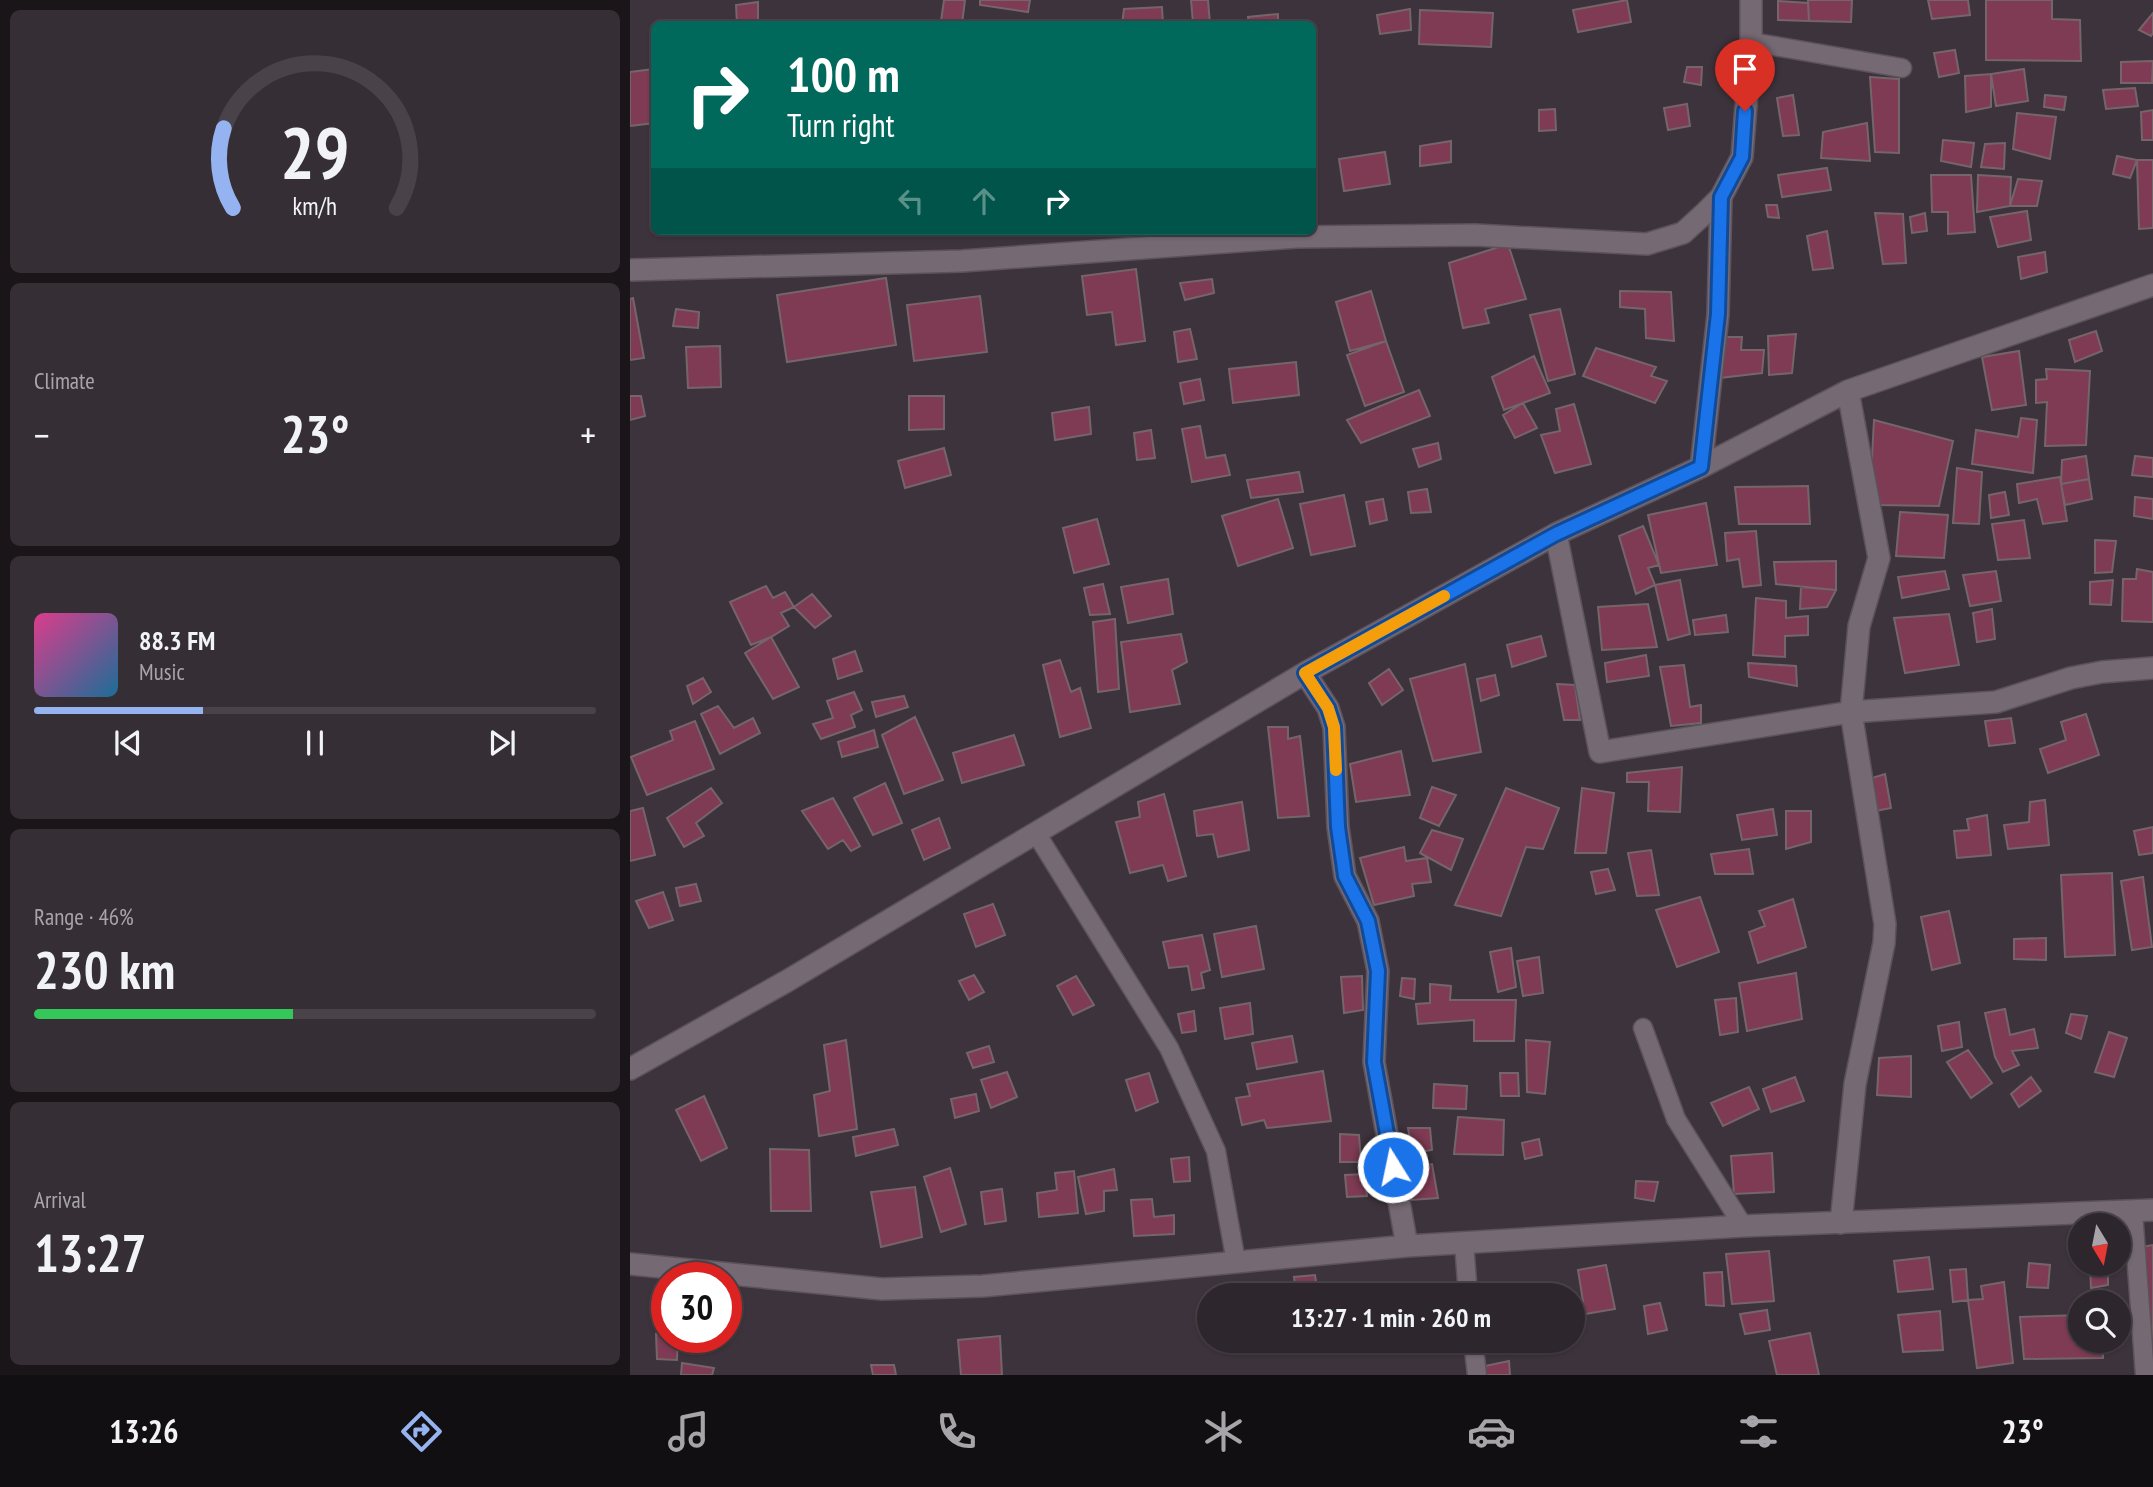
<!DOCTYPE html>
<html lang="en">
<head>
<meta charset="utf-8">
<style>
	body { margin:0; font-family:"PT Sans Narrow",sans-serif; background:#362e35; color:#f1f3f6; height:100vh; display:flex; flex-direction:column; font-size:26px; white-space:nowrap }
	* { box-sizing:border-box; margin:0 }
	p { font-size:23px; color:#a7a5aa }
	.icon { flex:none; width:38px; height:38px; fill:none; stroke:currentColor; stroke-width:2; stroke-linecap:round; stroke-linejoin:round }
	.map { position:relative; flex:1; overflow:hidden }
	.details { display:flex; flex-direction:column; gap:10px; padding:10px; background:#191519; width:630px }
	.details>* { flex:none }
	.banner { position:absolute; left:21px; top:21px; width:665px; height:214px; border-radius:10px; box-shadow:0 2px 5px #0004,0 0 0 2px #494349; background:#00695c; color:#fff; overflow:hidden }
	.needle { width:46px; rotate:170deg }
	.fabs { position:absolute; left:1438px; top:1213px; display:grid; gap:14px }
	.fabs a { display:grid; place-items:center; width:63px; height:63px; border-radius:50%; background:#2e262d; box-shadow:0 2px 5px #0004,0 0 0 2px #494349; font-size:35px }
	.speed { position:absolute; left:21px; top:1262px; display:flex; gap:14px; font-size:35px; font-weight:700; text-align:center }
	.speed>* { display:grid; place-content:center; width:91px; height:91px; border-radius:50%; background:#2e262d; box-shadow:0 2px 5px #0004,0 0 0 2px #494349; line-height:1 }
	.speed .limit { border:10px solid #d22; background:#fff; color:#111 }
	.pin { position:absolute; display:grid; place-items:center; width:60px; height:60px; color:#fff; margin:-72px -30px; border-radius:50% 50% 50% 0; rotate:-45deg; box-shadow:0 0 7px #0007 }
	.pin .icon { rotate:45deg }
	.me { position:absolute; width:77px; margin:-38px; rotate:350deg; stroke-linejoin:round; filter:drop-shadow(0 0 5px #0008) }
	.turn { display:flex; align-items:center; gap:24px; height:147px; padding:0 21px; font-size:32px }
	.turn .icon { width:91px; height:91px; stroke-width:2.5 }
	.turn b { display:block; font-size:49px; line-height:60px }
	.lanes { display:flex; align-items:center; height:66px; padding:0 21px; background:#0003; justify-content:center; gap:35px; direction:ltr }
	.lanes .off { opacity:.35 }
	.big { font-size:52px; font-weight:700; line-height:1.1 }
	.details .card { flex:1; display:flex; flex-direction:column; justify-content:center; gap:10px; min-width:0; padding:0 24px; border-radius:10px; background:#362e35 }
	.details .dial { align-items:center; gap:0 }
	.dial svg { height:182px; overflow:visible; fill:none; stroke:#494349; stroke-width:7; stroke-linecap:round; text-anchor:middle }
	.dial text { fill:#f1f3f6; stroke:none }
	.song { display:flex; align-items:center; gap:21px }
	.cover { width:84px; height:84px; border-radius:10px; background:linear-gradient(135deg,hsl(330 70% 55%),hsl(200 70% 35%)) }
	.played { height:7px; border-radius:4px; background:linear-gradient(90deg,#95b2f1 30%,#494349 30%) }
	.keys { display:flex; justify-content:space-around; direction:ltr }
	.heat { display:flex; justify-content:space-between; align-items:center; font-size:38px; direction:ltr }
	.charge { height:10px; border-radius:5px; background:linear-gradient(90deg,#34c759 46%,#494349 0) }
	.trip { position:absolute; left:567px; top:1283px; width:388px; height:70px; border-radius:35px; background:#2e262d; box-shadow:0 2px 5px #0004,0 0 0 2px #494349; font-weight:700; line-height:70px; text-align:center }
	.dock { display:flex; height:112px; justify-content:space-around; align-items:center; background:#120f12; color:#a7a5aa }
	.dock .icon { width:49px; height:49px }
	.dock .current { color:#95b2f1 }
	.dock b { font-size:32px; color:#f1f3f6 }
	main { display:flex; flex:1; min-height:0 }
	.map>svg:first-child { display:block }
</style>
</head>
<body>
<main>
<section class="details">
<div class="card dial"><svg viewBox="0 0 100 80">
<path d="M14 69A42 42 0 1 1 86 69"/>
<path d="M14 69A42 42 0 0 1 10 34" stroke="#95b2f1"/>
<text x="50" y="56" font-size="32" font-weight="700">29</text>
<text x="50" y="72" font-size="11">km/h</text>
</svg></div>
<div class="card"><p>Climate</p>
<div class="heat"><a>−</a><b class="big">23°</b><a>+</a></div>
</div>
<div class="card">
<div class="song"><i class="cover"></i><div><b>88.3 FM</b><p>Music</p></div></div>
<div class="played"></div>
<div class="keys"><svg class="icon" aria-label="previous" viewBox="0 0 24 24"><path d="M18 5L8 12l10 7zM5 5v14"/></svg><svg class="icon" aria-label="pause" viewBox="0 0 24 24"><path d="M8 5v14M16 5v14"/></svg><svg class="icon" aria-label="next" viewBox="0 0 24 24"><path d="M6 5l10 7-10 7zM19 5v14"/></svg></div>
</div>
<div class="card"><p>Range · 46%</p><b class="big">230 km</b><div class="charge"></div></div>
<div class="card"><p>Arrival</p><b class="big">13:27</b></div>
</section>
<div class="map">
<svg width="1523" height="1375" viewBox="0 0 1523 1375">
	<rect width="100%" height="100%" fill="#3d333c"/>
	<!-- building -->
	<path fill="#7e3b53" stroke="#75656a" stroke-width="2" d="M314,0H335L332,24L311,21Z
		M350,0H400L398,12L350,5Z
		M561,0H578L580,24L563,23Z
		M997,0L1001,22L948,32L943,10Z
		M1178,0H1222L1221,22L1179,21Z
		M1298,0H1338L1340,15L1302,19Z
		M1356,0H1422V19L1450,20L1451,61L1356,60Z
		M1148,1L1178,3L1179,21L1148,20Z
		M128,2V24H107L106,5Z
		M532,7L533,24H492L494,9Z
		M780,9L781,30L750,34L747,15Z
		M790,10L863,13L861,47L789,44Z
		M1523,13V33L1521,36L1509,30Z
		M648,14V24H619L618,17Z
		M1325,50L1329,73L1309,77L1304,53Z
		M1523,61L1522,83H1491V62Z
		M1057,67H1072L1071,85L1054,82Z
		M24,69V123L0,126V72Z
		M1394,69L1398,101L1366,106L1361,74Z
		M1361,74V107L1336,112L1335,76Z
		M1240,77L1269,79V153L1245,152Z
		M1505,88L1508,106L1476,109L1473,90Z
		M1163,95L1169,135L1153,136L1147,98Z
		M1415,95L1436,97L1434,110L1414,107Z
		M1057,104L1060,126L1038,130L1034,108Z
		M925,109L926,130L909,131V110Z
		M1523,110V140H1512L1511,112Z
		M1387,113L1426,117L1420,159L1383,149Z
		M1237,123L1240,161L1191,158L1193,132Z
		M1313,140L1344,143L1341,167L1311,161Z
		M821,141V162L790,166V146Z
		M1375,143L1374,169L1351,167L1355,144Z
		M755,152L760,184L714,191L709,159Z
		M1487,156L1507,160L1500,178L1483,174Z
		M1507,160H1523V228L1509,229Z
		M1197,168L1201,190L1152,197L1148,175Z
		M1301,175H1341L1345,232L1318,234V212H1302Z
		M1348,175L1381,177L1380,206L1347,212Z
		M1388,179L1412,181L1407,206H1380Z
		M1136,205H1147L1149,218L1138,217Z
		M1397,211L1401,240L1368,247L1360,217Z
		M1245,213L1273,214L1276,263L1253,264Z
		M1295,213L1297,231L1282,233L1280,217Z
		M1197,231L1203,268L1183,270L1177,236Z
		M878,244L896,299L855,309L859,323L833,328L819,263Z
		M1415,252L1417,272L1391,279L1388,257Z
		M506,269L515,341L486,345L482,312L457,315L452,276Z
		M256,278L266,345L157,362L147,295Z
		M582,279L584,293L555,300L550,283Z
		M741,291L756,341L720,351L706,302Z
		M990,291L1041,292L1044,341L1016,338L1015,309L990,307Z
		M350,296L357,352L284,361L277,305Z
		M3,298L14,358L0,360V299Z
		M46,309L69,312L68,328L43,326Z
		M930,309L945,374L918,381L900,315Z
		M560,329L567,359L548,362L544,332Z
		M1466,331L1472,351L1445,362L1439,340Z
		M1166,334L1162,373L1139,375L1138,336Z
		M1094,337H1112L1111,350H1134L1132,373L1089,378Z
		M756,341L774,392L735,406L717,355Z
		M90,346L91,387L58,388L56,347Z
		M966,348L1026,367L1021,376L1037,381L1025,403L953,376Z
		M1389,351L1396,405L1362,410L1352,357Z
		M904,356L920,393L874,410L862,377Z
		M666,362L669,395L603,403L599,369Z
		M1416,369L1460,371L1456,445L1415,446L1417,402L1406,403V380L1417,379Z
		M570,379L574,400L554,404L550,383Z
		M789,390L800,416L731,443L717,420Z
		M0,396H11L15,416L0,420Z
		M279,396H314V429L279,430Z
		M893,403L907,428L885,438L873,415Z
		M944,404L961,464L925,473L911,435L930,431L926,409Z
		M459,407L461,434L425,440L422,413Z
		M1391,418L1407,420L1403,473L1342,464L1346,430L1388,437Z
		M1244,420L1323,441L1309,506L1246,505L1241,476Z
		M570,426L576,458L595,455L600,475L562,482L552,429Z
		M521,430L525,458L507,460L504,433Z
		M808,443L811,459L789,467L783,449Z
		M314,448L321,475L275,488L268,461Z
		M1456,456L1459,479L1431,484L1432,460Z
		M1505,456L1523,458V477L1502,475Z
		M1327,468L1352,472L1349,524L1323,523Z
		M669,472L673,492L621,498L617,480Z
		M1430,477L1437,521L1413,524L1407,499L1389,503L1387,484Z
		M1459,479L1462,499L1435,505L1431,484Z
		M1178,486L1180,524H1109L1105,487Z
		M797,489L801,512L781,513L778,492Z
		M1375,492L1379,515L1361,518L1359,495Z
		M714,495L725,546L681,555L670,504Z
		M1505,497L1523,499V519L1504,516Z
		M648,499L663,548L608,566L592,516Z
		M753,499L757,520L740,524L736,502Z
		M1076,503L1087,565L1031,573L1018,515Z
		M1270,512L1318,515L1314,558L1266,556Z
		M467,519L479,564L444,573L433,528Z
		M1394,520L1400,558L1368,560L1362,524Z
		M1013,526L1029,565L1018,568L1025,585L1006,594L989,536Z
		M1126,531L1131,585L1113,587L1109,559L1097,561L1095,533Z
		M1465,540L1486,541L1482,572L1465,573Z
		M1206,561V590L1146,584L1144,562Z
		M1507,569L1523,572V622L1492,621L1493,579H1506Z
		M1315,571L1319,589L1272,598L1268,577Z
		M1366,571L1371,601L1340,606L1333,575Z
		M538,579L543,614L498,623L491,587Z
		M1050,580L1060,634L1038,640L1025,585Z
		M1483,580L1481,605L1460,604V582Z
		M473,584L480,614L460,615L454,588Z
		M136,586L143,598L155,592L164,607L151,613L159,626L141,637L121,645L100,602Z
		M1171,587L1206,590L1197,607L1170,609Z
		M182,594L201,616L185,628L164,607Z
		M1126,598L1156,601V618L1178,616V635L1155,636V657L1123,655Z
		M1018,604L1027,647L972,650L968,607Z
		M1362,609L1365,639L1347,642L1343,613Z
		M1319,614L1329,665L1275,673L1264,618Z
		M1096,615L1098,632L1065,635L1063,620Z
		M485,619L489,689L468,692L463,622Z
		M551,634L557,662L542,670L550,704L500,712L491,642Z
		M911,636L916,656L882,667L877,645Z
		M141,637L169,687L143,699L115,653Z
		M225,651L232,671L208,679L203,659Z
		M1016,655L1019,676L977,682L975,663Z
		M430,660L441,692L450,688L461,728L430,737L413,665Z
		M1118,663L1166,666L1167,686L1119,677Z
		M835,664L851,752L803,761L780,679Z
		M1054,665L1060,707L1071,705V723L1041,726L1030,667Z
		M759,669L773,690L752,705L739,683Z
		M865,675L869,695L851,701L847,679Z
		M73,678L81,692L63,704L57,686Z
		M927,684L945,685L950,720H934Z
		M224,692L232,710L221,715L225,727L191,739L183,724L203,718L197,701Z
		M274,696L278,707L246,717L242,702Z
		M88,706L104,728L123,718L130,733L90,754L71,714Z
		M1456,714L1469,755L1418,773L1410,749L1436,740L1431,722Z
		M285,717L313,780L274,794L252,735Z
		M1381,718L1385,743L1359,746L1355,721Z
		M65,721L84,769L17,795L1,757L43,740L40,731Z
		M638,727H658V739L670,736L679,816L648,818Z
		M244,730L248,747L212,757L208,742Z
		M384,735L394,765L332,783L323,753Z
		M771,751L780,795L726,802L720,764Z
		M1052,767L1050,812L1018,811L1019,782H997V773Z
		M1255,774L1261,808L1245,811L1236,780Z
		M255,783L272,823L243,835L224,798Z
		M802,787L826,795L809,826L790,818Z
		M81,788L92,803L66,823L74,836L54,847L37,818Z
		M876,788L929,808L913,849L896,847L871,916L825,905Z
		M952,788L984,793L976,853H945Z
		M534,794L556,876L538,881L533,865L500,873L486,822L510,817L508,802Z
		M203,798L230,846L221,851L213,840L198,849L172,811Z
		M1415,800L1419,845L1378,849L1374,825L1399,822L1400,802Z
		M612,802L619,850L588,857L583,834L567,836L564,811Z
		M13,808L25,855L0,861V811Z
		M1143,809L1147,835L1112,840L1107,815Z
		M1156,811H1181V842L1156,849Z
		M1357,815L1361,855L1327,858L1324,831L1339,830L1337,819Z
		M309,818L320,848L294,860L282,830Z
		M1523,827V853L1509,855L1504,831Z
		M802,830L833,839L821,870L790,853Z
		M774,847L776,861L797,858L801,882L782,884L784,896L744,905L730,858Z
		M1119,849L1123,874H1085L1081,854Z
		M1021,850L1029,895L1007,896L998,853Z
		M978,869L985,890L966,894L961,872Z
		M1482,873L1485,955L1435,957L1431,875Z
		M1513,877L1522,947L1502,950L1491,881Z
		M66,884L71,901L50,906L46,888Z
		M33,892L43,920L19,928L6,901Z
		M1070,897L1089,952L1047,967L1026,910Z
		M1163,899L1176,947L1128,963L1119,932L1135,926L1129,911Z
		M363,904L375,935L346,947L334,914Z
		M1319,911L1330,963L1302,970L1291,917Z
		M626,926L634,969L592,977L584,934Z
		M572,935L580,970L571,973L574,988L562,990L558,966L539,968L533,942Z
		M1416,938V960L1384,959V939Z
		M881,948L886,987L868,992L860,952Z
		M909,957L913,993L893,996L887,961Z
		M1166,973L1172,1019L1117,1031L1109,983Z
		M344,975L354,992L339,1000L329,981Z
		M446,976L464,1005L443,1015L427,986Z
		M732,976L733,1010L714,1013L711,977Z
		M772,978L785,979L784,999L770,996Z
		M800,984L821,986L820,1000H886L884,1041H844V1020L788,1024L786,1004L800,1003Z
		M1106,998L1108,1032L1090,1035L1085,1000Z
		M620,1003L623,1034L595,1039L590,1008Z
		M1375,1009L1380,1035L1404,1029L1408,1048L1382,1051L1389,1065L1373,1072L1365,1057L1355,1013Z
		M564,1011L566,1031L552,1033L548,1014Z
		M1441,1014L1457,1016L1451,1039L1436,1033Z
		M1329,1022L1332,1047L1312,1051L1308,1026Z
		M1479,1032L1497,1038L1484,1077L1465,1072Z
		M662,1036L667,1062L627,1069L622,1043Z
		M216,1040L227,1129L189,1136L184,1095L200,1091L194,1045Z
		M896,1040L920,1042L915,1094L897,1092Z
		M359,1046L364,1062L343,1068L337,1053Z
		M1338,1050L1362,1083L1341,1098L1317,1062Z
		M1281,1056V1097L1247,1095L1249,1058Z
		M693,1071L701,1121L637,1128L634,1120L612,1125L606,1098L620,1096L617,1084Z
		M377,1072L387,1097L361,1108L351,1080Z
		M519,1073L528,1102L506,1111L496,1080Z
		M870,1073H888L889,1096H871Z
		M1165,1077L1174,1101L1141,1112L1133,1089Z
		M1401,1077L1411,1091L1389,1107L1381,1094Z
		M804,1084L837,1086L836,1109L803,1108Z
		M1119,1087L1129,1109L1093,1126L1081,1103Z
		M346,1094L349,1111L325,1118L321,1099Z
		M74,1096L97,1148L71,1161L46,1110Z
		M828,1117L874,1120L873,1155L824,1154Z
		M778,1128H800L802,1150L782,1153Z
		M264,1129L268,1145L226,1156L223,1137Z
		M710,1134L729,1135L731,1162H710Z
		M909,1139L912,1155L895,1159L892,1143Z
		M140,1149L179,1150L181,1211H141Z
		M1142,1153L1144,1192L1104,1194L1101,1156Z
		M559,1157L560,1181L544,1182L541,1159Z
		M802,1164L808,1198L781,1200L779,1167Z
		M320,1168L336,1224L311,1232L294,1177Z
		M484,1169L487,1190L474,1191V1211L456,1214L448,1177Z
		M444,1171L448,1213L409,1217L407,1193L427,1190L425,1173Z
		M735,1174L737,1196L717,1197L715,1175Z
		M1006,1181L1028,1182L1024,1201L1005,1198Z
		M285,1187L292,1237L251,1247L241,1192Z
		M372,1189L376,1221L355,1224L351,1192Z
		M522,1199L524,1217L544,1215V1234L504,1236L501,1200Z
		M1523,1245V1346L1513,1347L1506,1248Z
		M1139,1251L1144,1301L1102,1304L1096,1254Z
		M1299,1257L1303,1289L1268,1292L1264,1261Z
		M1399,1263L1420,1265L1418,1288L1397,1287Z
		M1460,1264H1478V1285L1461,1288Z
		M976,1265L985,1309L955,1314L948,1270Z
		M1336,1269L1338,1300L1323,1302L1320,1270Z
		M1092,1272L1094,1306L1076,1305L1074,1273Z
		M685,1275L688,1295H666L664,1277Z
		M1374,1282L1383,1363L1347,1368L1338,1300L1353,1299L1351,1286Z
		M815,1287L817,1295H800L799,1288Z
		M1030,1303L1037,1330L1018,1334L1014,1306Z
		M1137,1310L1140,1330L1115,1334L1110,1314Z
		M1310,1311L1313,1350L1273,1352L1268,1315Z
		M1451,1315V1340H1473V1358L1394,1359L1390,1317Z
		M1180,1333L1189,1375H1147L1139,1341Z
		M26,1334L48,1337L47,1360L27,1359Z
		M370,1336L372,1375H331L328,1340Z
		M879,1361L880,1375H856L855,1366Z
		M52,1363L84,1368L82,1375H51Z
		M241,1365H264L266,1375H243Z"/>
	<g fill="none" stroke-linecap="round" stroke-linejoin="round">
		<defs>
			<path id="service" d="M1121,42L1272,68
				M406,833L539,1048L586,1151L606,1262
				M1013,1028L1046,1119L1113,1226
				M1503,1212L1515,1375
				M834,1243L838,1295
				M843,1340L847,1375"/>
			<path id="minor" d="M0,270L332,261L666,237L845,235L1017,244L1053,233L1076,212L1091,197L1112,157L1121,42V0
				M1071,467L1088,315L1091,197
				M926,534L970,752L1221,712L1366,702L1441,678L1472,672L1523,668
				M675,673L698,708L704,727L708,827L715,876L738,921L748,971L744,1062L777,1246
				M0,1069L157,981L675,673L926,534L1071,467L1218,391L1523,285
				M1211,1223L1225,1084L1254,943L1255,924L1221,712L1229,626L1249,558L1218,391
				M0,1264L252,1289L353,1286L777,1246L1113,1226L1523,1210"/>
		</defs>
		<!-- service casing -->
		<use href="#service" stroke="#5b525a" stroke-width="21"/>
		<!-- minor casing -->
		<use href="#minor" stroke="#5b525a" stroke-width="24"/>
		<!-- service -->
		<use href="#service" stroke="#756974" stroke-width="18"/>
		<!-- minor -->
		<use href="#minor" stroke="#756974" stroke-width="21"/>
	</g>
	<g fill="none" stroke-linecap="round" stroke-linejoin="round">
		<defs>
			<path id="route" d="M763,1167L744,1062L748,971L738,921L715,876L708,827L704,727L698,708L675,673L926,534L1071,467L1088,314L1091,197L1112,157L1115,111"/>
		</defs>
		<!-- route casing -->
		<use href="#route" stroke="#114b97" stroke-width="18"/>
		<!-- route -->
		<use href="#route" stroke="#1a73e8" stroke-width="12"/>
		<!-- slow -->
		<path stroke="#f59e0b" stroke-width="12" d="M706,770L704,727L698,708L675,673L814,596"/>
	</g>
</svg>
<div class="fabs">
<a><svg class="needle" viewBox="-14 -14 28 28"><path d="M0-13l5 13h-10z" fill="#e53935"/><path d="M0 13l5-13h-10z" fill="#a7a5aa"/></svg></a>
<a><svg class="icon" aria-label="search" viewBox="0 0 24 24"><circle cx="10" cy="10" r="6"/><path d="M15 15l6 6"/></svg></a>
</div>
<div class="speed"><div class="limit">30</div></div>
<div class="pin" style="left:1115px;top:111px;background:#d93025"><svg class="icon" aria-label="arrive" viewBox="0 0 24 24"><path d="M6 21V4h12l-3 4 3 4H6"/></svg></div>
<svg class="me" style="left:763px;top:1167px" viewBox="-20 -20 40 40"><circle r="17" fill="#1a73e8" stroke="#fff" stroke-width="3"/><path d="M0-11L8 9 0 5-8 9z" fill="#fff"/></svg>
<div class="trip">13:27 · 1 min · 260 m</div>
<div class="banner">
<div class="turn"><svg class="icon" aria-label="right" viewBox="0 0 24 24"><path d="M7 20v-9h11M14 6l5 5-5 5"/></svg><div><b>100 m</b>Turn right</div></div>
<div class="lanes"><svg class="icon off" aria-label="left" viewBox="0 0 24 24"><path d="M17 20v-9H6M10 6l-5 5 5 5"/></svg><svg class="icon off" aria-label="ahead" viewBox="0 0 24 24"><path d="M12 20V5M6 11l6-6 6 6"/></svg><svg class="icon" aria-label="right" viewBox="0 0 24 24"><path d="M7 20v-9h11M14 6l5 5-5 5"/></svg></div>
</div>
</div>
</main>
<nav class="dock">
<b>13:26</b>
<svg class="icon current" aria-label="directions" viewBox="0 0 24 24"><path d="M12 3l9 9-9 9-9-9zM9 14v-3h6M13 9l2 2-2 2"/></svg>
<svg class="icon" aria-label="music" viewBox="0 0 24 24"><path d="M9 18V5l10-2v13"/><circle cx="6" cy="18" r="3"/><circle cx="16" cy="16" r="3"/></svg>
<svg class="icon" aria-label="phone" viewBox="0 0 24 24"><path d="M5 4h4l2 5-3 2q2 4 5 5l2-3 5 2v4C11 20 4 13 5 4z"/></svg>
<svg class="icon" aria-label="climate" viewBox="0 0 24 24"><path d="M12 3v18M4 7l16 10M4 17L20 7"/></svg>
<svg class="icon" aria-label="car" viewBox="0 0 24 24"><path d="M5 17H2v-5l4-1 3-4h7l3 4 3 1v5h-3M9 17h6M6 11h13"/><circle cx="7" cy="17" r="2"/><circle cx="17" cy="17" r="2"/></svg>
<svg class="icon" aria-label="filters" viewBox="0 0 24 24"><path d="M4 7h16M4 17h16"/><circle cx="9" cy="7" r="2"/><circle cx="15" cy="17" r="2"/></svg>
<b>23°</b>
</nav>
</body>
</html>
